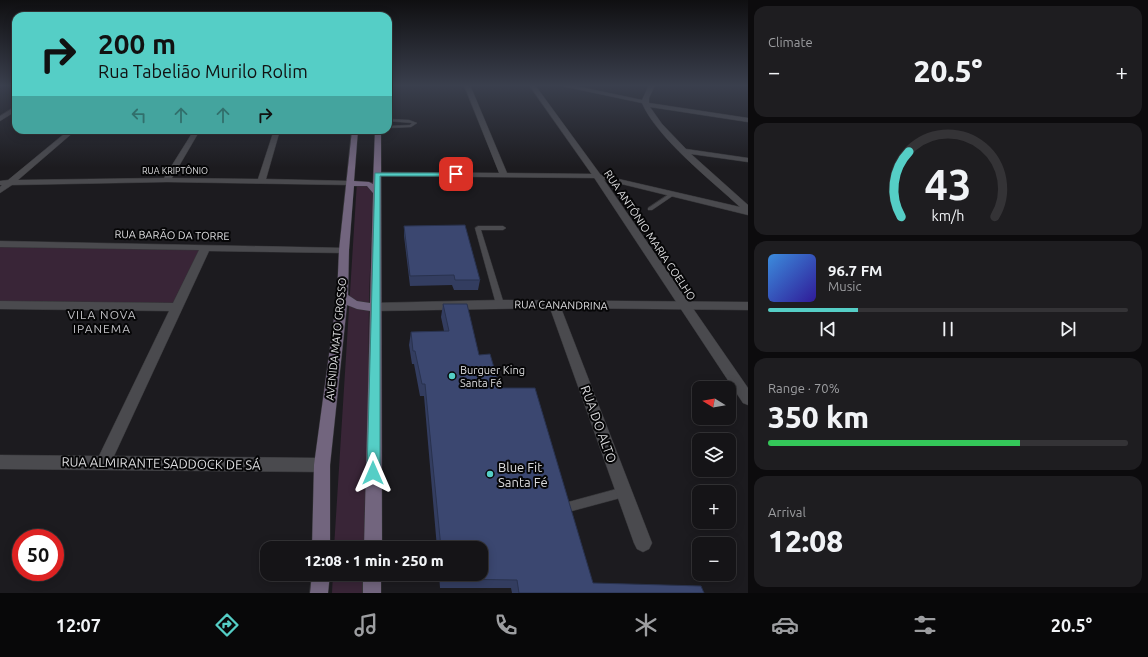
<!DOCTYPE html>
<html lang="en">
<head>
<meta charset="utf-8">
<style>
	body { margin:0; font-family:Ubuntu,sans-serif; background:#1e1d20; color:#f1f3f6; height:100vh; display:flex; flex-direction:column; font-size:15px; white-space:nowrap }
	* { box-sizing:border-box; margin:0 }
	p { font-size:13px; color:#9d9ea1 }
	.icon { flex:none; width:22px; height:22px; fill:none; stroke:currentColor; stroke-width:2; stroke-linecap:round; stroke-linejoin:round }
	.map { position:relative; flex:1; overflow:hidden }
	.details { display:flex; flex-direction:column; gap:6px; padding:6px; background:#0c0b0d; width:400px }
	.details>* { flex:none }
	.hud { position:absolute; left:12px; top:12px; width:380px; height:122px; border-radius:12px; box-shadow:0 2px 10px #0003,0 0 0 1px #343336; background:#55cec6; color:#111; overflow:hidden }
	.needle { width:26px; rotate:281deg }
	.controls { position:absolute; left:692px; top:381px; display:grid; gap:8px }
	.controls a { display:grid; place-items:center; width:44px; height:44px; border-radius:8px; background:#151417; box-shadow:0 2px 10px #0003,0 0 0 1px #343336; font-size:20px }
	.speed { position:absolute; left:12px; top:529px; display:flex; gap:8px; font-size:20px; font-weight:700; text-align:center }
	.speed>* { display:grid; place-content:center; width:52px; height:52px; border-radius:50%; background:#151417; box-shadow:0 2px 10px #0003,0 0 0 1px #343336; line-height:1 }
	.speed .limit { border:6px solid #d22; background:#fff; color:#111 }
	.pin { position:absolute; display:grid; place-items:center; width:34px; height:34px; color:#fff; margin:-17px; border-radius:8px; box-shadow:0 2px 6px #0006 }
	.me { position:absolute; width:44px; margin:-22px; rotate:0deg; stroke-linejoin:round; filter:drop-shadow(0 0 3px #0008) }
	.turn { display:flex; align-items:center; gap:14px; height:84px; padding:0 20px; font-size:18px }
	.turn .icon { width:52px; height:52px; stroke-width:2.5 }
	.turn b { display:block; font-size:28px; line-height:34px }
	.lanes { display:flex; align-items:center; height:38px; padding:0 20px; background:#0003; justify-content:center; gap:20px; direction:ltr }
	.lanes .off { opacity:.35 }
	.big { font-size:30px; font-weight:800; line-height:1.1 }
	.details .card { flex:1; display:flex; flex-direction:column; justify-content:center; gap:6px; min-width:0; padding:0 14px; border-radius:12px; background:#1e1d20 }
	.details .dial { align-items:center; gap:0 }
	.dial svg { height:104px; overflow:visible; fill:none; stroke:#343336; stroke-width:7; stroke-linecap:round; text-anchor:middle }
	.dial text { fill:#f1f3f6; stroke:none }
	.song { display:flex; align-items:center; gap:12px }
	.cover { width:48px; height:48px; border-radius:6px; background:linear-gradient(135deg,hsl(210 70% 55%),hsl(250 70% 35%)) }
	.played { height:4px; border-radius:2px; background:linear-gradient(90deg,#55cec6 25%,#343336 25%) }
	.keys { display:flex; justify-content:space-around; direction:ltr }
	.heat { display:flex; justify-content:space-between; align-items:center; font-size:22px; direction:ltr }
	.charge { height:6px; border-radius:3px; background:linear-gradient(90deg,#34c759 70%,#343336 0) }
	.trip { position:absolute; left:260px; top:541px; width:228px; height:40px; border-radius:12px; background:#151417; box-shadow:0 2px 10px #0003,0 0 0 1px #343336; font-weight:800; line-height:40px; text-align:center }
	.tab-bar { display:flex; height:64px; justify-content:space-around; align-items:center; background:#080809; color:#9d9ea1 }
	.tab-bar .icon { width:28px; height:28px }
	.tab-bar .selected { color:#55cec6 }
	.tab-bar b { font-size:18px; color:#f1f3f6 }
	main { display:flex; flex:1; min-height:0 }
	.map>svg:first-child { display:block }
</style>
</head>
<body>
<main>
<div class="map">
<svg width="748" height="593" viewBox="0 0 748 593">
	<rect width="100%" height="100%" fill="#1c1b1f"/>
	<!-- green -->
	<path fill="#392537" d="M357,181L373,182L369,300L367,548H334Z
		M0,244L205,248L177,307L0,305Z
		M333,574H367L366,593H332Z"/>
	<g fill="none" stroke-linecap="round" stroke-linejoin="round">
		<defs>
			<path id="service" d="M388,119L409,120L417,123L411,127L388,128V126L410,125L412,123L388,121Z
				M672,192L674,193V195L652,210H648V208Z
				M478,226H503L506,228L503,230H481L504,304L500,307L496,304L475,228Z
				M624,487L628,488L629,492L628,496L624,497L572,511L568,510L567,506L568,502L572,501Z"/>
			<path id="minor" d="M464,85H470L507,173L597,174L740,207C712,181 657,138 642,103L557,85H571L642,100L649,85H655L649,98V103L748,118V122L650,107L662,124L686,149L748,158V162L691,154L748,205V215L597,178L374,176V172H377L499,173Z
				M16,106V111L0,121V116Z
				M69,130H76L18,180L164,178L194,130H200L172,178L258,179L274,130H280L266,179L350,181L354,183L350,185L167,182L12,185L0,193V187L2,185H0V181L8,180Z
				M0,241L347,248L349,250L347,252L344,253L209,251L114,456L322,458L327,460L330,465L327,470L322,472L0,469V455L99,456L169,311L0,309V301L173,303L199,250L0,247Z
				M500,300L748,302V310L561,308L652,543L649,549L643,552L637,549L634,543L550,308L374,311L370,310L368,307L370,304L374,303Z"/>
			<path id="tertiary" d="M529,85H535L600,174L748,388V405L743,403L593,176Z"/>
			<path id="secondary" d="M352,130H358L354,181L369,182L373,184L375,130H381L382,548H364L370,311L357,309L347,305L330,465V548H312L314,465L337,296L339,250ZM354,186H367L373,193L370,303L357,301L348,295L349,250Z
				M312,574H330L328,593H310Z
				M363,574H381V593H363Z"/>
		</defs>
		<!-- service casing -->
		<use href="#service" stroke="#353538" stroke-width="1"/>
		<!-- minor casing -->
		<use href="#minor" stroke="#353538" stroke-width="1"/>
		<!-- tertiary casing -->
		<use href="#tertiary" stroke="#353538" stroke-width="1"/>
		<!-- secondary casing -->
		<use href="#secondary" stroke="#353538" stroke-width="1"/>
		<!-- service -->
		<use href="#service" fill="#4a4a4e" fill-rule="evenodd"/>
		<!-- minor -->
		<use href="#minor" fill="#4a4a4e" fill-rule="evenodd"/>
		<!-- tertiary -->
		<use href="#tertiary" fill="#4a4a4e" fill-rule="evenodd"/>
		<!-- secondary -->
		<use href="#secondary" fill="#72657e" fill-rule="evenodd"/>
	</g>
	<!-- wall -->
	<path fill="#333d60" d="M404,226L480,280L478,290H454L452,285L410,286L404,236Z
		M443,304L479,355L500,388L593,583L704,593H512L511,588H440L439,574H481V548H437L424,396H420L414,364H412L409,345L411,332L444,331L441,317Z"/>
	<!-- building -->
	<path fill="#3b4770" stroke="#29324e" d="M465,225L480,280H455L454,275L410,276L404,226Z
		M443,304H467L479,355L490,354L500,388H535L593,583L701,586L704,593H519L517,580L443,579V574H481V548H441L425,384H422L415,351H413L411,332L449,331Z"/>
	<!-- sky -->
	<linearGradient id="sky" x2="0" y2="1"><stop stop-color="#0f0f11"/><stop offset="0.51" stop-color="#3a3f4d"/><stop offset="1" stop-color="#3a3f4d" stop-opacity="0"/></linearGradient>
	<rect width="748" height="168" fill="url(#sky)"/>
	<!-- route -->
	<path fill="#55cec6" stroke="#378681" d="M375,173H456L459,174L456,176H380V473L378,477L373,479L369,477L367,473Z"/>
	<!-- markers -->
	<g fill="#55cec6" stroke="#060607" stroke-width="1.5">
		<circle cx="452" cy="376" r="4"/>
		<circle cx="490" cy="474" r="4"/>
	</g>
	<g text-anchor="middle" stroke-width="4" stroke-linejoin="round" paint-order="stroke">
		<!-- far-street labels -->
		<g font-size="9" fill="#dddddf" stroke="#060607">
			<text x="175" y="174">RUA KRIPTÔNIO</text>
		</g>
		<!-- street labels -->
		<g font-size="11" fill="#dddddf" stroke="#060607">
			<text transform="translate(172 235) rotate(1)" y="4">RUA BARÃO DA TORRE</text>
			<text transform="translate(650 235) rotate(56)" y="4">RUA ANTÔNIO MARIA COELHO</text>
			<text transform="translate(561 305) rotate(1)" y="4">RUA CANANDRINA</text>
			<text transform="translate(336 339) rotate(-84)" y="4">AVENIDA MATO GROSSO</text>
		</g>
		<!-- poi labels -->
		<g font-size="11" fill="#dddddf" stroke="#060607" text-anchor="start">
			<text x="460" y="374">Burguer King<tspan x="460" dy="13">Santa Fé</tspan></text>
		</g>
		<!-- neighbourhood labels -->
		<g font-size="12" letter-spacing="1" fill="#c1c0c5" stroke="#060607">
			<text x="102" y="319">VILA NOVA<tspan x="102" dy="14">IPANEMA</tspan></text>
		</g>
		<!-- near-street labels -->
		<g font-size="13" fill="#dddddf" stroke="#060607">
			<text transform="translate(599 424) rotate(70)" y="5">RUA DO ALTO</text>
			<text transform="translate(161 463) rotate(1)" y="5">RUA ALMIRANTE SADDOCK DE SÁ</text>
		</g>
		<!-- near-poi labels -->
		<g font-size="13" fill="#dddddf" stroke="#060607" text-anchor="start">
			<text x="498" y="472">Blue Fit<tspan x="498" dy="15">Santa Fé</tspan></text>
		</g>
	</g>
</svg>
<div class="controls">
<a><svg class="needle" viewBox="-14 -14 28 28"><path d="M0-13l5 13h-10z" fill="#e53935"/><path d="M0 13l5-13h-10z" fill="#9d9ea1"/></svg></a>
<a><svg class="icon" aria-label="layers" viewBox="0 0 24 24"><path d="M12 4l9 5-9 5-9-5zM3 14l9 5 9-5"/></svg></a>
<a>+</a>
<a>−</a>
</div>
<div class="speed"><div class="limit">50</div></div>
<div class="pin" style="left:456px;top:174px;background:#d93025"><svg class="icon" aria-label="arrive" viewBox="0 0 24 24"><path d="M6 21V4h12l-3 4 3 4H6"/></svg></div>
<svg class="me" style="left:373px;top:473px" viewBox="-20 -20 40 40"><path d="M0-17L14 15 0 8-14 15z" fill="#55cec6" stroke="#fff" stroke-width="4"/></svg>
<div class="trip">12:08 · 1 min · 250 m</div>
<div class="hud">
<div class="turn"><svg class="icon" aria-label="right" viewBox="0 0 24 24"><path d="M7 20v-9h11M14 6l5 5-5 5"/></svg><div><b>200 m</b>Rua Tabelião Murilo Rolim</div></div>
<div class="lanes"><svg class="icon off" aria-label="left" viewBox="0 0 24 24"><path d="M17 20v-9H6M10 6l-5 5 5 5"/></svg><svg class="icon off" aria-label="ahead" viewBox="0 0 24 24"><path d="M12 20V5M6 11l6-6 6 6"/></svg><svg class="icon off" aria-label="ahead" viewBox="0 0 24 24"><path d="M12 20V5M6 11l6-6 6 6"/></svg><svg class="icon" aria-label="right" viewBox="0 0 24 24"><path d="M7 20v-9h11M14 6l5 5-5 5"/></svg></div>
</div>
</div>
<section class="details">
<div class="card"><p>Climate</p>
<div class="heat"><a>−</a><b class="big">20.5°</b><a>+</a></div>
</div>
<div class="card dial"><svg viewBox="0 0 100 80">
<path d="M14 69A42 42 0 1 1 86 69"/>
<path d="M14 69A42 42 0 0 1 20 19" stroke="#55cec6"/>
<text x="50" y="56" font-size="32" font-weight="700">43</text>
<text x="50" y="72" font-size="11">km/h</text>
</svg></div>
<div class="card">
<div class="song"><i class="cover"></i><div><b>96.7 FM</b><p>Music</p></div></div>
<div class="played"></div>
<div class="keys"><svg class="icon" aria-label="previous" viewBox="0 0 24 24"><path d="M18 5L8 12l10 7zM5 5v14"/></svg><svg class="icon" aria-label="pause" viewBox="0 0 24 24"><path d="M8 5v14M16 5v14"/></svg><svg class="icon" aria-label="next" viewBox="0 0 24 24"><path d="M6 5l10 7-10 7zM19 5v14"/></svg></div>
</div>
<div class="card"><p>Range · 70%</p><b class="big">350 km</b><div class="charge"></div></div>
<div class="card"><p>Arrival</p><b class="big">12:08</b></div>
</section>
</main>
<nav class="tab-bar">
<b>12:07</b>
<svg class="icon selected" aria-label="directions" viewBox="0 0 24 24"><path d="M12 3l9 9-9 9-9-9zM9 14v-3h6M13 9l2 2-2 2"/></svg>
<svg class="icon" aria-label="music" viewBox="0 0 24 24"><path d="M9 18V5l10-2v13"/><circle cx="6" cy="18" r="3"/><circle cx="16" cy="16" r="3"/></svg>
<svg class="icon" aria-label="phone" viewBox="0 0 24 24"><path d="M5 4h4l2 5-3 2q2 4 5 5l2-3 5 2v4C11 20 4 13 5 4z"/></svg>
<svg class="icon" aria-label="climate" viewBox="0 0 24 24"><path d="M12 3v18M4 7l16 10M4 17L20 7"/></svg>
<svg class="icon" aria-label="car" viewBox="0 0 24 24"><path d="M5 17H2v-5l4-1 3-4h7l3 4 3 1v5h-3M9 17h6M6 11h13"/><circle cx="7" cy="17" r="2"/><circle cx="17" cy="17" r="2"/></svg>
<svg class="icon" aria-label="filters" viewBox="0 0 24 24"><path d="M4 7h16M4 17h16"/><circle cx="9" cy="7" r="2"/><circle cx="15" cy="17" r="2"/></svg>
<b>20.5°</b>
</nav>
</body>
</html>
